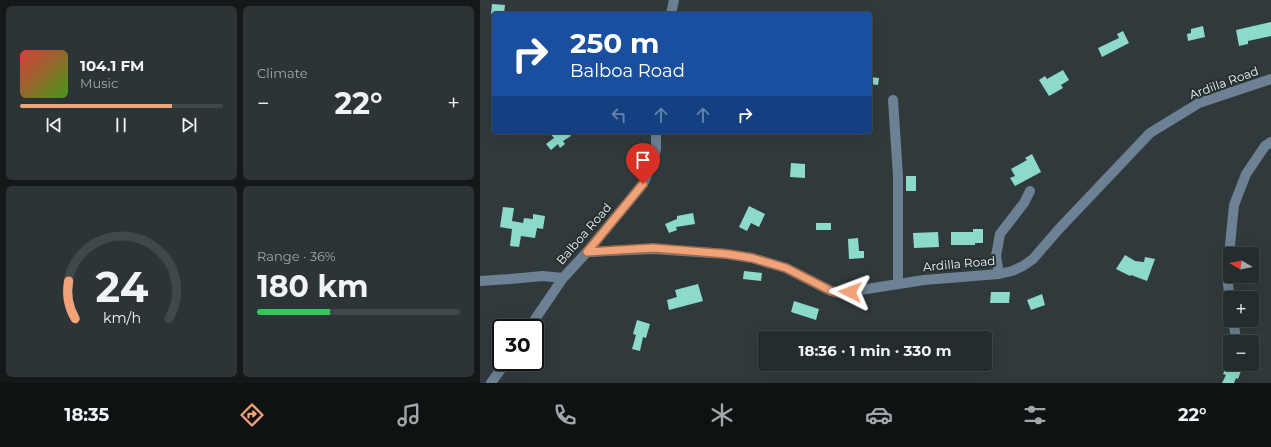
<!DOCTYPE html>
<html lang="en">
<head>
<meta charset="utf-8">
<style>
	body { margin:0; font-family:Montserrat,sans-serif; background:#2c3435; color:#f1f3f6; height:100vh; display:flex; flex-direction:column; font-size:15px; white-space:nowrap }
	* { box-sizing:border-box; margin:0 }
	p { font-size:13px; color:#a3a7aa }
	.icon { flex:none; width:22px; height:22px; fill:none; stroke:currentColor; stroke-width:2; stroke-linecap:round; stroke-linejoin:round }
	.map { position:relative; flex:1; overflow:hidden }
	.drawer { display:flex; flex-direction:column; gap:6px; padding:6px; background:#141819; width:480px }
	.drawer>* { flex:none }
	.hud { position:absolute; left:12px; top:12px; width:380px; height:122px; border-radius:4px; box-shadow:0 4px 16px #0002,0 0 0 1px #414849; background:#1a4fa0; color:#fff; overflow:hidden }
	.needle { width:26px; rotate:280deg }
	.controls { position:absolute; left:743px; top:247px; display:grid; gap:8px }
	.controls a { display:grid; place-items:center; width:36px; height:36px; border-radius:4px; background:#242c2d; box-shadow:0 4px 16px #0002,0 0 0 1px #414849; font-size:20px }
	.speed { position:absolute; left:12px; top:319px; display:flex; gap:8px; font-size:20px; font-weight:700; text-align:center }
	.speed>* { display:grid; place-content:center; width:52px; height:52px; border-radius:50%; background:#242c2d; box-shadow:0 4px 16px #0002,0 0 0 1px #414849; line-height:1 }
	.speed .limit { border:2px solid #111; border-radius:6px; background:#fff; color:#111 }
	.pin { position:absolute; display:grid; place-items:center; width:34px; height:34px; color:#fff; margin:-41px -17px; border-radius:50% 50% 50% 0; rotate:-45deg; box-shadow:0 0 4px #0007 }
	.pin .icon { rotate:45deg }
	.me { position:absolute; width:44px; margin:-22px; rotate:273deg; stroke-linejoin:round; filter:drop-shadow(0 0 3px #0008) }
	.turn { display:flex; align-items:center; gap:14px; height:84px; padding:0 12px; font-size:18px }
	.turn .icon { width:52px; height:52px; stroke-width:2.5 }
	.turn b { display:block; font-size:28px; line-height:34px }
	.lanes { display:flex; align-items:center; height:38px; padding:0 12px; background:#0003; justify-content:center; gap:20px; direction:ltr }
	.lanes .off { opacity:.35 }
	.big { font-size:30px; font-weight:700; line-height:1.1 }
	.drawer .card { flex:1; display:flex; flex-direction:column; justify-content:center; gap:6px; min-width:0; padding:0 14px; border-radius:6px; background:#2c3435 }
	.drawer .dial { align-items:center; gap:0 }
	.dial svg { height:104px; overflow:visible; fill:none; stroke:#414849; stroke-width:7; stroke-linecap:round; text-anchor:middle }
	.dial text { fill:#f1f3f6; stroke:none }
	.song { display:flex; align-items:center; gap:12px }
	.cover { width:48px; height:48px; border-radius:6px; background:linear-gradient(135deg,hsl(0 70% 55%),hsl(100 70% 35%)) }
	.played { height:4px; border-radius:2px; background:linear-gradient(90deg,#f0a378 75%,#414849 75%) }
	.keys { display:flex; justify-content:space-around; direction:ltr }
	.heat { display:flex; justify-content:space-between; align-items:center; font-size:22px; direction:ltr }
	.charge { height:6px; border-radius:3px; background:linear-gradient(90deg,#34c759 36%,#414849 0) }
	.drawer .tiles { flex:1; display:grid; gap:6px; grid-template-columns:repeat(2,1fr) }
	.trip { position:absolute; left:278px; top:331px; width:234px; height:40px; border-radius:4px; background:#242c2d; box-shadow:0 4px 16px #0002,0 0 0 1px #414849; font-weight:700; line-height:40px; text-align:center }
	.tab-bar { display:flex; height:64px; justify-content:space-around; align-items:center; background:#0e1212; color:#a3a7aa }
	.tab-bar .icon { width:28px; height:28px }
	.tab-bar .active { color:#f0a378 }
	.tab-bar b { font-size:18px; color:#f1f3f6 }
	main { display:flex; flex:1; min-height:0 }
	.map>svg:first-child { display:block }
</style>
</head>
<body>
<main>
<section class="drawer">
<div class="tiles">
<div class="card">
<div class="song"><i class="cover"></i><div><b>104.1 FM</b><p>Music</p></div></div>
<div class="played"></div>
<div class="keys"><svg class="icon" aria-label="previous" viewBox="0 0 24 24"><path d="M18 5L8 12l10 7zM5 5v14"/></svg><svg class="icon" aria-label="pause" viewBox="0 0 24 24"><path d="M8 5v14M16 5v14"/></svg><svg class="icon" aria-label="next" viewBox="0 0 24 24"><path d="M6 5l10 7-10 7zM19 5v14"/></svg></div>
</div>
<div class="card"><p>Climate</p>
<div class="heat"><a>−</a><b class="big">22°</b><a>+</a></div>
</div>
<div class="card dial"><svg viewBox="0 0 100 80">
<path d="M14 69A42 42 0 1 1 86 69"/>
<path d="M14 69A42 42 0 0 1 9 40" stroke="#f0a378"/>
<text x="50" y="56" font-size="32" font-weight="700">24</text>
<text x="50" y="72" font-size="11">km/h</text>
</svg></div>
<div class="card"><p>Range · 36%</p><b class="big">180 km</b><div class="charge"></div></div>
</div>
</section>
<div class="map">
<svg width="791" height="383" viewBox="0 0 791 383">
	<rect width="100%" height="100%" fill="#303a3c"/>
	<!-- building -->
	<path fill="#8cdbca" d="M12,4L25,5L24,14H11Z
		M791,22V36L768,41V44L759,46L756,30Z
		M723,26L725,37L708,41L707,34L711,33V29Z
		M643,31L649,43L622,57L618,48L639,38L637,34Z
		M583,70L589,80L581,85L583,88L569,96L559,80L565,76L567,79Z
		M390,77L399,78L398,85L390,84Z
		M69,132H78L80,135L85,132H88L91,136L83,141L85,144L80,148L78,144L71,150L66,144L74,138Z
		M552,154L561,172L535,186L530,178L535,176L531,169L547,160L545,158Z
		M311,163L325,164V178L310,177Z
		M426,176H436V191H426Z
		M269,206L285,214L279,227L271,223L267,231L259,227Z
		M23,207L34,208L32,221L43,223L44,218L53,219V214L65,216L63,229L57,228L55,238L41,236L39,247L30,246L32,229L20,227Z
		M213,213L215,224L196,227L197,230L189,233L185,224L197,219V216Z
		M336,223H351V230H336Z
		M493,229H503V243H495V245H471V232H493Z
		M458,232L459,247L434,248L433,233Z
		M378,238L379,251H384V258L369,259L368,239Z
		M645,255L655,261L664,262L665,257L675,259L667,281L651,275L650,276L636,269Z
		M264,271L282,273L281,281L263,279Z
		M218,284L223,301L189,310L187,300L197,297L195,290Z
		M511,292H530L529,303H510Z
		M562,294L565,305L551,310L547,300Z
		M314,301L339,309L336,320L311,312Z
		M157,320L170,324L166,338L163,337L160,351L152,349L156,335L153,334Z
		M505,354L512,356L510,365L505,364Z
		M747,365L761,371L758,379L756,378L754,383H742L746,375L743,374Z"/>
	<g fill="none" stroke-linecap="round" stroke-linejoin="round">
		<!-- minor -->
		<path stroke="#6c8193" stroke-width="10" d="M191,14L194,0
			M413,100L418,176V284
			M107,252L173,249L247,254L272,258L306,268L351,291L361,293L444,280L519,274L532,271L543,266L553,259L578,230L670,133L719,103L791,79
			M519,274L516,256L520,234L544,203L550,191
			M0,281L30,279L63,276L83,278
			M750,302L747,275L754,205L766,174L785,146L791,142
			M753,320L756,338
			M49,328L83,278L107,252L163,184L173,161L176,149V132
			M11,383L26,362"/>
	</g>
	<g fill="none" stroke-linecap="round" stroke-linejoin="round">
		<defs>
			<path id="route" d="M163,184L107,252L173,248L247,254L272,258L306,268L351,291L361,293L370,292"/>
		</defs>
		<!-- route casing -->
		<use href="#route" stroke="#9c6a4e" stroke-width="10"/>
		<!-- route -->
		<use href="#route" stroke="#f0a378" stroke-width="7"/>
	</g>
	<g text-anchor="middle" stroke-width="4" stroke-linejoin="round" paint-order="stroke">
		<!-- street labels -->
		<g font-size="12" fill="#f0f6f7" stroke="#263032">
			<text transform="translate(744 83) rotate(-20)" y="4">Ardilla Road</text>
			<text transform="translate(104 234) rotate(-49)" y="4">Balboa Road</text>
			<text transform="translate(479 264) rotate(-5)" y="4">Ardilla Road</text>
		</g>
	</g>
</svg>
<div class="controls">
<a><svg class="needle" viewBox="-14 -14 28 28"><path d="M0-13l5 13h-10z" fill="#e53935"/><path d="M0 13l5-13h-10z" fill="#a3a7aa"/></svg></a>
<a>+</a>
<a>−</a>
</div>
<div class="speed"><div class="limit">30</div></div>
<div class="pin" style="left:163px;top:184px;background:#d93025"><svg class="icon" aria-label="arrive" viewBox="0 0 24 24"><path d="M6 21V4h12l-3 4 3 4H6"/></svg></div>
<svg class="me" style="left:370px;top:292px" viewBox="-20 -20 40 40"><path d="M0-17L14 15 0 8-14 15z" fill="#f0a378" stroke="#fff" stroke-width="4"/></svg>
<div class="trip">18:36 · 1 min · 330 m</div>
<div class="hud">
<div class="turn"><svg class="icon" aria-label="right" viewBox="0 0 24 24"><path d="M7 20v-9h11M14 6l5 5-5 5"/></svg><div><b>250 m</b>Balboa Road</div></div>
<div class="lanes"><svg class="icon off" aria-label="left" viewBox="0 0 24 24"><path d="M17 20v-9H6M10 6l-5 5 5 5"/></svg><svg class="icon off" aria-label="ahead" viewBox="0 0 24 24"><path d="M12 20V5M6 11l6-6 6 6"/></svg><svg class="icon off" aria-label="ahead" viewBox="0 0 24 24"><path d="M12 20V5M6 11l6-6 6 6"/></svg><svg class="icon" aria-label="right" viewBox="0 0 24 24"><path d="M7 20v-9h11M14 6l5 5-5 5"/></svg></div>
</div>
</div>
</main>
<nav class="tab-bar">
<b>18:35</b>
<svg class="icon active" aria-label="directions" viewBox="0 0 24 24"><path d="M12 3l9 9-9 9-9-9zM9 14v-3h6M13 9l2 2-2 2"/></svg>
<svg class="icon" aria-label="music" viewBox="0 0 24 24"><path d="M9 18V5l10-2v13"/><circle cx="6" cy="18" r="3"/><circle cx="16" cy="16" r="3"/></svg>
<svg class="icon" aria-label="phone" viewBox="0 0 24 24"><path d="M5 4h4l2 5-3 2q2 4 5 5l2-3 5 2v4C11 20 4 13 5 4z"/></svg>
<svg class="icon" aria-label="climate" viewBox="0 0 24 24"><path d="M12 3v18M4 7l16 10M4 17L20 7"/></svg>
<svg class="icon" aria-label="car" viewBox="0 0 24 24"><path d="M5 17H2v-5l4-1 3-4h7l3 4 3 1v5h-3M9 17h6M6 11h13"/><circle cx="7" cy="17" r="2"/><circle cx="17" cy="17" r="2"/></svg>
<svg class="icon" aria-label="filters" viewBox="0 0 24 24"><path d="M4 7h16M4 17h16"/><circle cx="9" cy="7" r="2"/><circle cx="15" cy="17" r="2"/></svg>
<b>22°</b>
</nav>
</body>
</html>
